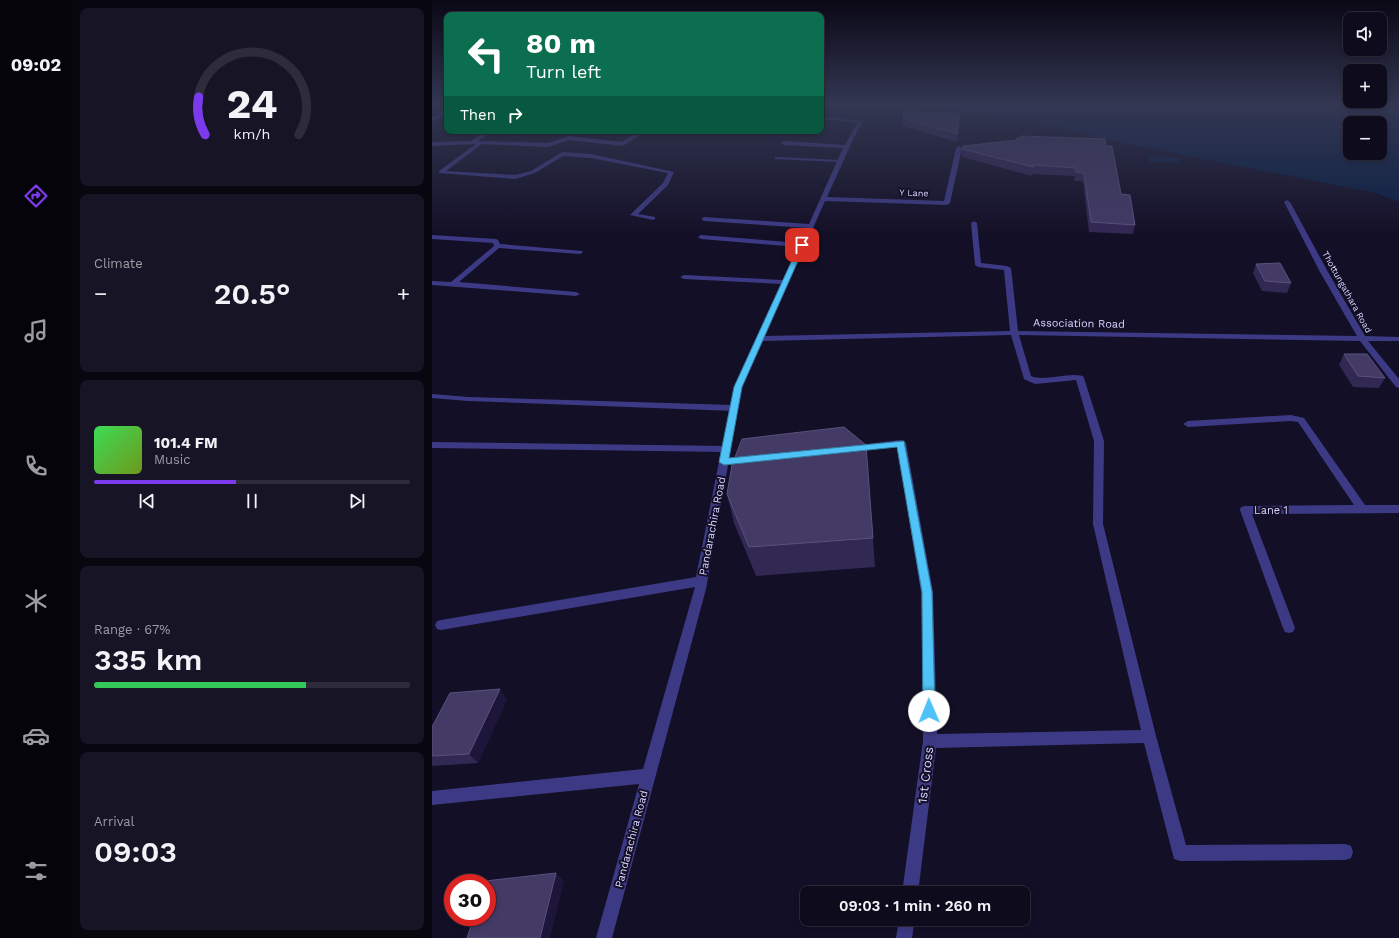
<!DOCTYPE html>
<html lang="en">
<head>
<meta charset="utf-8">
<style>
	body { margin:0; font-family:"Work Sans",sans-serif; background:#171425; color:#f1f3f6; height:100vh; display:flex; flex-direction:column; font-size:15px; white-space:nowrap }
	* { box-sizing:border-box; margin:0 }
	p { font-size:13px; color:#9b9ba3 }
	.icon { flex:none; width:22px; height:22px; fill:none; stroke:currentColor; stroke-width:2; stroke-linecap:round; stroke-linejoin:round }
	.map { position:relative; flex:1; overflow:hidden }
	.side { display:flex; flex-direction:column; gap:8px; padding:8px; background:#08060f; width:360px }
	.side>* { flex:none }
	.banner { position:absolute; left:12px; top:12px; width:380px; height:122px; border-radius:8px; box-shadow:0 2px 6px #0003,0 0 0 1px #2e2b3b; background:#0b6e4f; color:#fff; overflow:hidden }
	.tools { position:absolute; left:911px; top:12px; display:grid; gap:8px }
	.tools a { display:grid; place-items:center; width:44px; height:44px; border-radius:8px; background:#0e0b1c; box-shadow:0 2px 6px #0003,0 0 0 1px #2e2b3b; font-size:20px }
	.speed { position:absolute; left:12px; top:874px; display:flex; gap:8px; font-size:20px; font-weight:700; text-align:center }
	.speed>* { display:grid; place-content:center; width:52px; height:52px; border-radius:50%; background:#0e0b1c; box-shadow:0 2px 6px #0003,0 0 0 1px #2e2b3b; line-height:1 }
	.speed .limit { border:6px solid #d22; background:#fff; color:#111 }
	.pin { position:absolute; display:grid; place-items:center; width:34px; height:34px; color:#fff; margin:-17px; border-radius:8px; box-shadow:0 2px 6px #0006 }
	.me { position:absolute; width:44px; margin:-22px; rotate:359deg; stroke-linejoin:round; filter:drop-shadow(0 0 3px #0008) }
	.turn { display:flex; align-items:center; gap:14px; height:84px; padding:0 16px; font-size:18px }
	.turn .icon { width:52px; height:52px; stroke-width:2.5 }
	.turn b { display:block; font-size:28px; line-height:34px }
	.then { display:flex; align-items:center; height:38px; padding:0 16px; background:#0003; gap:8px; font-size:15px }
	.big { font-size:30px; font-weight:600; line-height:1.1 }
	.side .card { flex:1; display:flex; flex-direction:column; justify-content:center; gap:6px; min-width:0; padding:0 14px; border-radius:8px; background:#171425 }
	.side .dial { align-items:center; gap:0 }
	.dial svg { height:104px; overflow:visible; fill:none; stroke:#2e2b3b; stroke-width:7; stroke-linecap:round; text-anchor:middle }
	.dial text { fill:#f1f3f6; stroke:none }
	.song { display:flex; align-items:center; gap:12px }
	.cover { width:48px; height:48px; border-radius:6px; background:linear-gradient(135deg,hsl(130 70% 55%),hsl(80 70% 35%)) }
	.played { height:4px; border-radius:2px; background:linear-gradient(90deg,#7c3aed 45%,#2e2b3b 45%) }
	.keys { display:flex; justify-content:space-around; direction:ltr }
	.heat { display:flex; justify-content:space-between; align-items:center; font-size:22px; direction:ltr }
	.charge { height:6px; border-radius:3px; background:linear-gradient(90deg,#34c759 67%,#2e2b3b 0) }
	.trip { position:absolute; left:368px; top:886px; width:230px; height:40px; border-radius:8px; background:#0e0b1c; box-shadow:0 2px 6px #0003,0 0 0 1px #2e2b3b; font-weight:600; line-height:40px; text-align:center }
	main { display:flex; flex:1; min-height:0 }
	.tab-bar { display:flex; flex-direction:column; width:72px; justify-content:space-around; align-items:center; background:#06040b; color:#9b9ba3 }
	.tab-bar .icon { width:28px; height:28px }
	.tab-bar .on { color:#7c3aed }
	.tab-bar b { font-size:18px; color:#f1f3f6 }
	.map>svg:first-child { display:block }
</style>
</head>
<body>
<main>
<nav class="tab-bar">
<b>09:02</b>
<svg class="icon on" aria-label="directions" viewBox="0 0 24 24"><path d="M12 3l9 9-9 9-9-9zM9 14v-3h6M13 9l2 2-2 2"/></svg>
<svg class="icon" aria-label="music" viewBox="0 0 24 24"><path d="M9 18V5l10-2v13"/><circle cx="6" cy="18" r="3"/><circle cx="16" cy="16" r="3"/></svg>
<svg class="icon" aria-label="phone" viewBox="0 0 24 24"><path d="M5 4h4l2 5-3 2q2 4 5 5l2-3 5 2v4C11 20 4 13 5 4z"/></svg>
<svg class="icon" aria-label="climate" viewBox="0 0 24 24"><path d="M12 3v18M4 7l16 10M4 17L20 7"/></svg>
<svg class="icon" aria-label="car" viewBox="0 0 24 24"><path d="M5 17H2v-5l4-1 3-4h7l3 4 3 1v5h-3M9 17h6M6 11h13"/><circle cx="7" cy="17" r="2"/><circle cx="17" cy="17" r="2"/></svg>
<svg class="icon" aria-label="filters" viewBox="0 0 24 24"><path d="M4 7h16M4 17h16"/><circle cx="9" cy="7" r="2"/><circle cx="15" cy="17" r="2"/></svg>
</nav>
<section class="side">
<div class="card dial"><svg viewBox="0 0 100 80">
<path d="M14 69A42 42 0 1 1 86 69"/>
<path d="M14 69A42 42 0 0 1 9 40" stroke="#7c3aed"/>
<text x="50" y="56" font-size="32" font-weight="700">24</text>
<text x="50" y="72" font-size="11">km/h</text>
</svg></div>
<div class="card"><p>Climate</p>
<div class="heat"><a>−</a><b class="big">20.5°</b><a>+</a></div>
</div>
<div class="card">
<div class="song"><i class="cover"></i><div><b>101.4 FM</b><p>Music</p></div></div>
<div class="played"></div>
<div class="keys"><svg class="icon" aria-label="previous" viewBox="0 0 24 24"><path d="M18 5L8 12l10 7zM5 5v14"/></svg><svg class="icon" aria-label="pause" viewBox="0 0 24 24"><path d="M8 5v14M16 5v14"/></svg><svg class="icon" aria-label="next" viewBox="0 0 24 24"><path d="M6 5l10 7-10 7zM19 5v14"/></svg></div>
</div>
<div class="card"><p>Range · 67%</p><b class="big">335 km</b><div class="charge"></div></div>
<div class="card"><p>Arrival</p><b class="big">09:03</b></div>
</section>
<div class="map">
<svg width="967" height="938" viewBox="0 0 967 938">
	<rect width="100%" height="100%" fill="#130f26"/>
	<!-- water -->
	<path fill="#0a1f44" fill-rule="evenodd" d="M461,105H967V202L944,193L681,141L581,117ZM918,123H948V153H918Z
		M715,156L746,157L748,163L717,162Z"/>
	<g fill="none" stroke-linecap="round" stroke-linejoin="round">
		<!-- service -->
		<path fill="#3d3a85" fill-rule="evenodd" d="M345,157L408,160L410,161L408,162L343,159V157Z
			M0,394L36,397L302,405L306,408L302,411L36,401L0,398Z
			M0,442L294,446L298,449L294,452L0,448Z"/>
		<!-- minor -->
		<path fill="#3d3a85" fill-rule="evenodd" d="M389,117L431,121L420,142L395,197L512,201L524,148L527,146L530,148L518,203L515,205L393,201L333,336L578,331L572,270L546,267L543,265L539,223L542,221L545,223L549,263L575,266L579,268L586,331L925,336L888,272L852,202L855,200L858,202L896,272L933,336L967,337V341H936L967,379V388L964,387L928,341L587,335L599,376C613,382 635,372 651,376L652,378L672,441L671,524L724,736L754,845L913,844L919,846L921,852L919,858L913,860L748,861L742,859L712,743L504,748L486,893H470L491,741L489,592L465,447L421,451L418,450L416,448L418,446L469,440L474,443L501,592L505,734L709,730L661,524L662,441L644,380L603,384L592,379L579,335L331,341L310,387L274,589L180,938H164L207,784L0,805V791L211,769L263,587L9,630L5,629L3,625L5,621L9,620L264,577L302,387L349,284L252,279L248,277L252,275L351,280L366,247L269,239L266,237L269,235L368,243L375,228L272,221L269,219L272,217L377,224L411,148L352,145L349,143L352,141L413,145L426,122L389,119Z
			M54,131H61L46,141L116,143L137,136L190,142L208,131H214L191,146L137,140L116,147L50,144L14,171L83,175L99,171L130,152L159,154L242,172L236,185L206,214L223,217V219L221,220L198,215L231,183L236,173L159,158L131,156L103,173L83,179L7,173V171L44,144L0,146V142L39,141Z
			M0,235L64,239L66,240L68,244L150,251L151,252L148,254L67,248L27,282L144,292L148,294L144,296L0,285V281L19,282L62,246L61,243L0,239Z
			M859,415L872,418L933,505H967V513L820,514L863,628L861,632L857,633L853,632L851,628L808,510L809,507L813,506L922,505L866,422L859,421L756,427L751,424L756,421Z
			M467,919H483L480,938H464Z"/>
		<!-- tertiary -->
		<path fill="#3d3a85" fill-rule="evenodd" d="M13,111H15V114L0,121V118Z"/>
	</g>
	<!-- wall -->
	<path fill="#312854" d="M471,118L528,121L525,142L471,126Z
		M674,146L689,194L703,225L701,234L657,232L651,181H642L643,176L601,174L600,176L530,157V149Z
		M824,264L859,283L855,293L830,291L821,273Z
		M912,354L953,378L947,388L921,387L907,365Z
		M295,494L441,538L443,567L324,576L302,523Z
		M75,699L46,763L0,766V727Z"/>
	<!-- shaded-wall -->
	<path fill="#1d163a" d="M528,114V121L525,142V134Z
		M68,689L75,699L46,763L37,754Z
		M124,873L132,881L118,938H108Z"/>
	<!-- building -->
	<path fill="#433a66" stroke="#5a527e" d="M472,111L528,114L525,134L471,118Z
		M589,136L673,139L674,146H680L689,194L698,195L703,225L659,222L652,173L644,172V168L602,165L601,167L530,149L531,146L585,140V138H588Z
		M848,263L859,283L833,281L824,264Z
		M912,354H935L953,378L926,376Z
		M412,427L434,445L441,538L317,547L295,494L300,465L310,439Z
		M68,689L37,754L0,756V727L18,693Z
		M124,873L108,938H35L42,917H55V883H52L53,881Z"/>
	<!-- sky -->
	<linearGradient id="sky" x2="0" y2="1"><stop stop-color="#0a0815"/><stop offset="0.44" stop-color="#333752"/><stop offset="1" stop-color="#333752" stop-opacity="0"/></linearGradient>
	<rect width="967" height="236" fill="url(#sky)"/>
	<!-- route -->
	<path fill="#4fc3f7" stroke="#337fa1" d="M370,243L373,245L310,387L297,458L472,441L500,592L503,711L502,715L497,717L493,715L491,711L490,592L465,447L292,465L287,462L302,387L367,245Z"/>
	<g text-anchor="middle" stroke-width="4" stroke-linejoin="round" paint-order="stroke">
		<!-- far-street labels -->
		<g font-size="9" fill="#d9d4ff" stroke="#130f26">
			<text transform="translate(482 193) rotate(2)" y="3">Y Lane</text>
			<text transform="translate(915 292) rotate(61)" y="3">Thottungathara Road</text>
		</g>
		<!-- street labels -->
		<g font-size="11" fill="#d9d4ff" stroke="#130f26">
			<text transform="translate(647 323) rotate(1)" y="4">Association Road</text>
			<text x="839" y="514">Lane 1</text>
			<text transform="translate(280 526) rotate(-79)" y="4">Pandarachira Road</text>
			<text transform="translate(199 839) rotate(-75)" y="4">Pandarachira Road</text>
		</g>
		<!-- near-street labels -->
		<g font-size="13" fill="#d9d4ff" stroke="#130f26">
			<text transform="translate(493 775) rotate(-83)" y="5">1st Cross</text>
		</g>
	</g>
</svg>
<div class="tools">
<a><svg class="icon" aria-label="sound" viewBox="0 0 24 24"><path d="M4 9h4l5-4v14l-5-4H4zM17 9q2 3 0 6"/></svg></a>
<a>+</a>
<a>−</a>
</div>
<div class="speed"><div class="limit">30</div></div>
<div class="pin" style="left:370px;top:245px;background:#d93025"><svg class="icon" aria-label="arrive" viewBox="0 0 24 24"><path d="M6 21V4h12l-3 4 3 4H6"/></svg></div>
<svg class="me" style="left:497px;top:711px" viewBox="-20 -20 40 40"><circle r="19" fill="#fff"/><path d="M0-13L10 11 0 6-10 11z" fill="#4fc3f7"/></svg>
<div class="trip">09:03 · 1 min · 260 m</div>
<div class="banner">
<div class="turn"><svg class="icon" aria-label="left" viewBox="0 0 24 24"><path d="M17 20v-9H6M10 6l-5 5 5 5"/></svg><div><b>80 m</b>Turn left</div></div>
<div class="then">Then<svg class="icon" aria-label="right" viewBox="0 0 24 24"><path d="M7 20v-9h11M14 6l5 5-5 5"/></svg></div>
</div>
</div>
</main>
</body>
</html>
